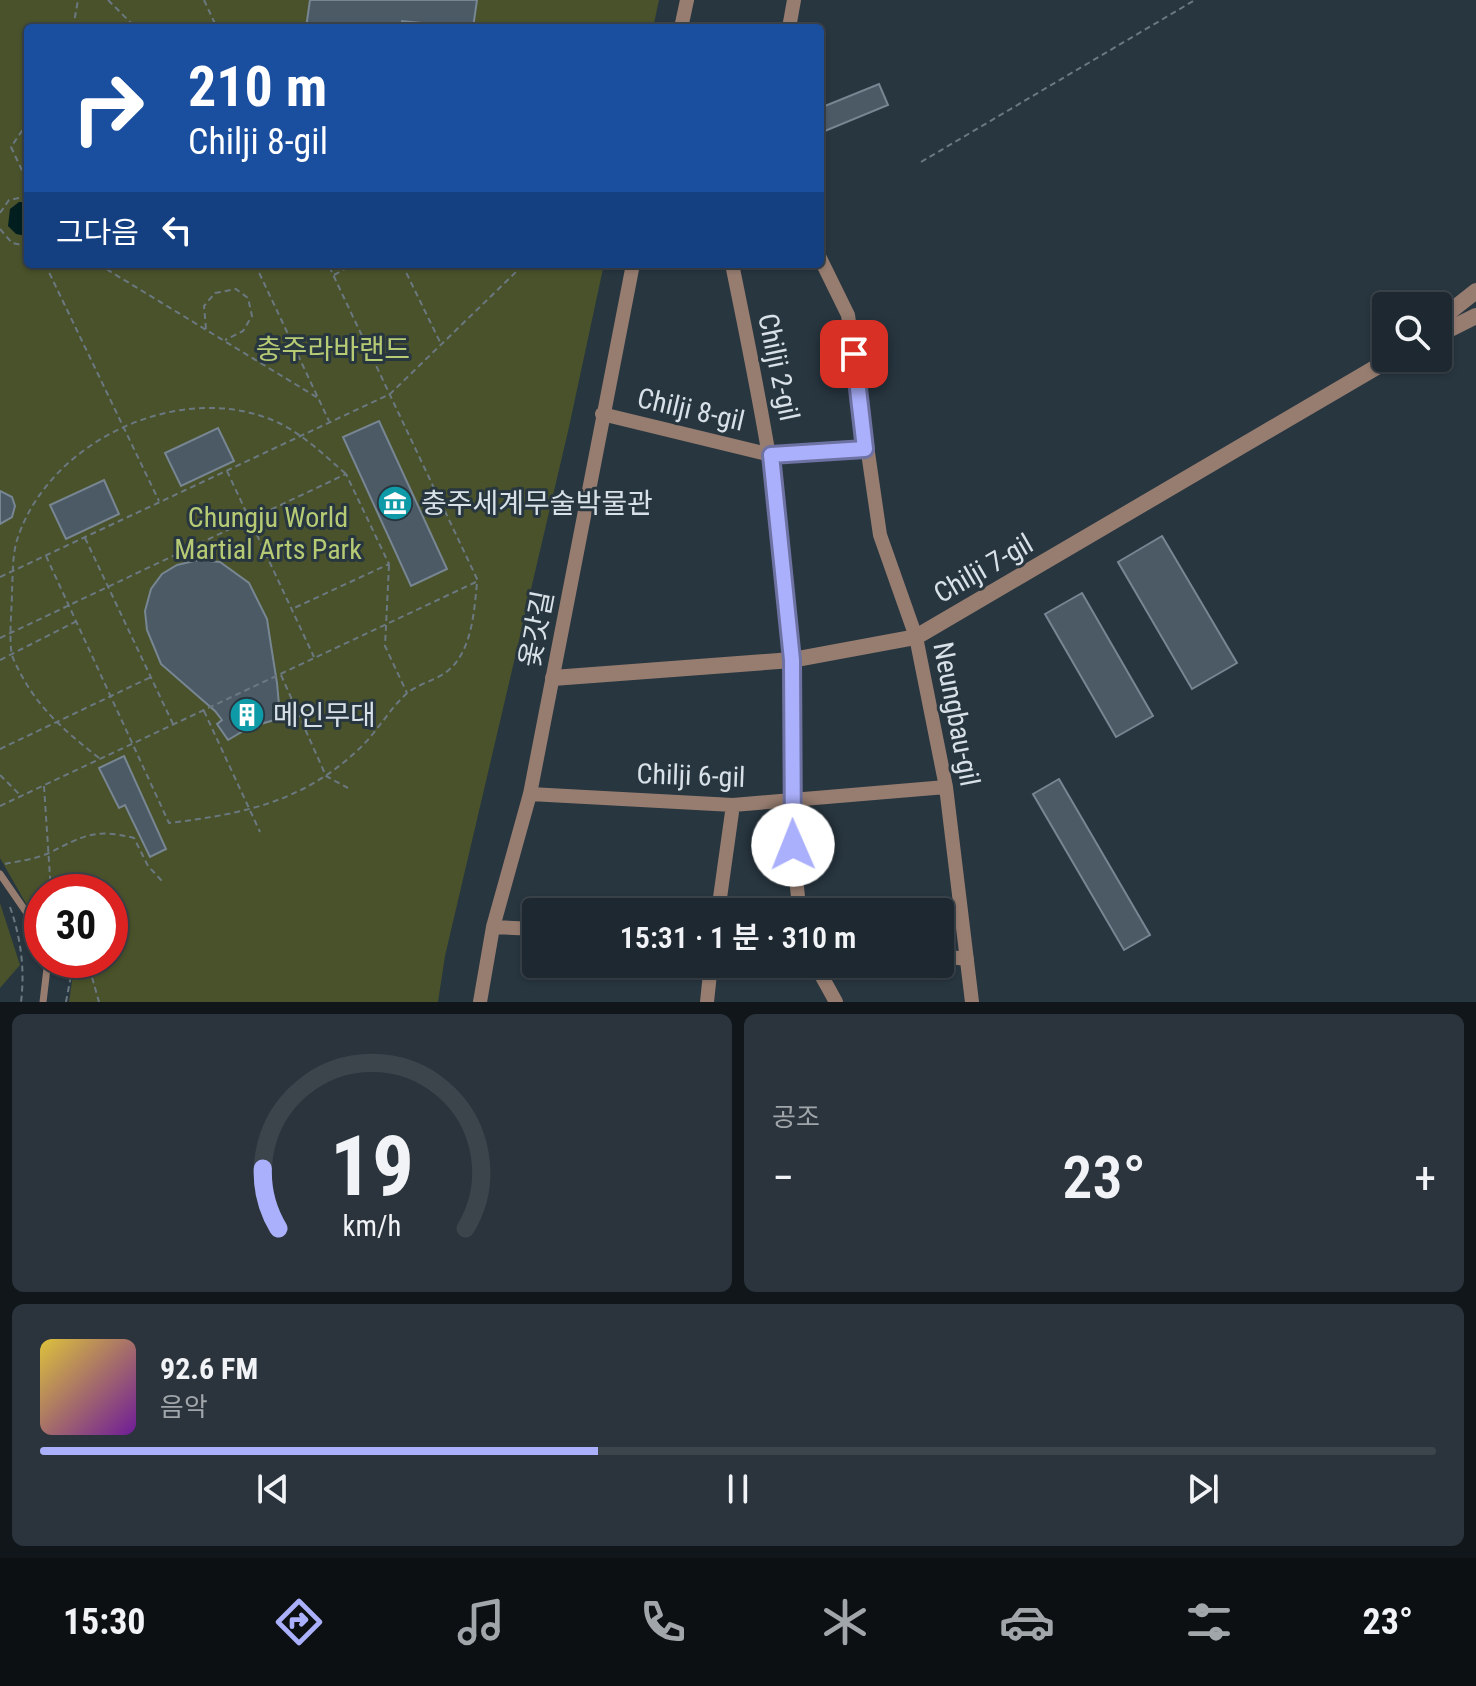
<!DOCTYPE html>
<html lang="ko">
<head>
<meta charset="utf-8">
<style>
	body { margin:0; font-family:"Roboto Condensed","Noto Sans KR",sans-serif; background:#2b343c; color:#f1f3f6; height:100vh; display:flex; flex-direction:column; font-size:30px; white-space:nowrap }
	* { box-sizing:border-box; margin:0 }
	p { font-size:26px; color:#a1a6ab }
	.icon { flex:none; width:44px; height:44px; fill:none; stroke:currentColor; stroke-width:2; stroke-linecap:round; stroke-linejoin:round }
	.map { position:relative; height:1002px; overflow:hidden }
	.side { display:flex; flex-direction:column; gap:12px; padding:12px; background:#10161a; flex:1 }
	.side>* { flex:none }
	.guide { position:absolute; left:24px; top:24px; width:800px; height:244px; border-radius:8px; box-shadow:0 2px 6px #0004,0 0 0 2px #3c444c; background:#1a4fa0; color:#fff; overflow:hidden }
	.fabs { position:absolute; left:1372px; top:292px; display:grid; gap:16px }
	.fabs a { display:grid; place-items:center; width:80px; height:80px; border-radius:8px; background:#1e2830; box-shadow:0 2px 6px #0004,0 0 0 2px #3c444c; font-size:40px }
	.speed { position:absolute; left:24px; top:874px; display:flex; gap:16px; font-size:40px; font-weight:700; text-align:center }
	.speed>* { display:grid; place-content:center; width:104px; height:104px; border-radius:50%; background:#1e2830; box-shadow:0 2px 6px #0004,0 0 0 2px #3c444c; line-height:1 }
	.speed .limit { border:12px solid #d22; background:#fff; color:#111 }
	.pin { position:absolute; display:grid; place-items:center; width:68px; height:68px; color:#fff; margin:-34px; border-radius:16px; box-shadow:0 4px 12px #0006 }
	.me { position:absolute; width:88px; margin:-44px; rotate:359deg; stroke-linejoin:round; filter:drop-shadow(0 0 6px #0008) }
	.turn { display:flex; align-items:center; gap:28px; height:168px; padding:0 32px; font-size:36px }
	.turn .icon { width:104px; height:104px; stroke-width:2.5 }
	.turn b { display:block; font-size:56px; line-height:68px }
	.then { display:flex; align-items:center; height:76px; padding:0 32px; background:#0003; gap:16px; font-size:30px }
	.big { font-size:60px; font-weight:600; line-height:1.1 }
	.side .card { flex:1; display:flex; flex-direction:column; justify-content:center; gap:12px; min-width:0; padding:0 28px; border-radius:12px; background:#2b343c }
	.side .dial { align-items:center; gap:0 }
	.dial svg { height:208px; overflow:visible; fill:none; stroke:#3c444c; stroke-width:7; stroke-linecap:round; text-anchor:middle }
	.dial text { fill:#f1f3f6; stroke:none }
	.song { display:flex; align-items:center; gap:24px }
	.cover { width:96px; height:96px; border-radius:12px; background:linear-gradient(135deg,hsl(50 70% 55%),hsl(280 70% 35%)) }
	.played { height:8px; border-radius:4px; background:linear-gradient(90deg,#aab0fb 40%,#3c444c 40%) }
	.keys { display:flex; justify-content:space-around; direction:ltr }
	.heat { display:flex; justify-content:space-between; align-items:center; font-size:44px; direction:ltr }
	.side .tiles { flex:1; display:grid; gap:12px; grid-template-columns:1fr 1fr }
	.card:last-child { grid-column:span 2 }
	.trip { position:absolute; left:522px; top:898px; width:432px; height:80px; border-radius:8px; background:#1e2830; box-shadow:0 2px 6px #0004,0 0 0 2px #3c444c; font-weight:600; line-height:80px; text-align:center }
	.tabs { display:flex; height:128px; justify-content:space-around; align-items:center; background:#0c1013; color:#a1a6ab }
	.tabs .icon { width:56px; height:56px }
	.tabs .active { color:#aab0fb }
	.tabs b { font-size:36px; color:#f1f3f6 }
	.map>svg:first-child { display:block }
</style>
</head>
<body>
<div class="map">
<svg width="1476" height="1002" viewBox="0 0 1476 1002">
	<rect width="100%" height="100%" fill="#283640"/>
	<!-- green -->
	<path fill="#49522a" d="M0,0H659L653,28H28V264H604L569,427L445,956L438,1002H69L75,960H110V892H42V911L28,907L0,858Z
		M0,903L20,965L0,988Z"/>
	<!-- water -->
	<path fill="#021e1f" d="M19,202H28L27,236L16,234L8,226L10,209Z"/>
	<!-- building -->
	<path fill="#4c5a65" stroke="#778692" stroke-width="2" d="M310,0H477L473,28L402,21L401,28H306Z
		M879,84L888,105L820,133V108Z
		M379,421L447,569L411,586L343,437Z
		M218,428L234,461L181,486L165,453Z
		M104,480L119,514L66,539L50,505Z
		M0,491L12,497L15,506L12,517L0,524Z
		M1162,536L1237,663L1192,689L1118,562Z
		M198,560L220,562L249,583L267,619L270,639L277,683L279,705L274,706L278,719L250,727L228,740L217,724L222,720L215,711L161,664L147,630L145,611L151,589L162,574L177,565Z
		M1082,593L1153,716L1116,737L1045,614Z
		M124,756L166,849L150,857L125,805L119,808L99,768Z
		M1059,779L1150,935L1124,950L1033,794Z"/>
	<g fill="none" stroke-linecap="round" stroke-linejoin="round">
		<!-- path -->
		<path stroke="#6b7880" stroke-width="2" stroke-dasharray="6 4" stroke-linecap="butt" d="M108,0L136,28
			M204,0L217,28
			M73,28L78,0
			M28,95L23,106L28,117
			M28,122L11,147L28,183
			M921,162L1195,0
			M27,194L28,186
			M0,213L9,200L28,196
			M0,229L12,243L28,246
			M45,264L159,501
			M98,264L318,398
			M255,264L329,421
			M402,264L440,342
			M334,275L354,264
			M206,329L204,306L215,293L236,289L248,298L252,316L243,331L225,340
			M227,471L314,657
			M85,538L173,724
			M46,556L169,823C243,814 303,802 359,749C376,733 387,713 403,697C414,685 432,682 445,673C472,654 474,612 477,583
			M389,565L385,646L407,693
			M0,577L390,394L516,272
			M0,638L346,474L389,564L292,609
			M0,660L77,621
			M281,675L326,776L348,788
			M204,711L260,832
			M0,749L151,677
			M99,758C61,728 33,704 13,658C8,646 12,607 12,592C13,574 12,554 18,537C51,439 184,378 279,423C304,435 325,456 346,474
			M0,775L20,795
			M44,786L51,892
			M0,806L478,581L328,264
			M5,864C19,861 36,859 49,853C83,836 95,828 134,838L148,866L162,881
			M10,907C21,938 25,970 21,1002
			M84,960L88,963L99,1002
			M66,1002L74,960"/>
		<!-- service -->
		<path stroke="#977d70" stroke-width="7" d="M0,874L42,935
			M43,1002L48,960"/>
		<!-- minor -->
		<path stroke="#977d70" stroke-width="14" d="M681,28L687,0
			M789,28L794,0
			M820,258L848,315L880,535L916,637L946,787L972,1002
			M732,264C759,395 786,527 792,662C795,746 788,829 800,912
			M602,414L771,455L865,449
			M530,794L733,805L946,787
			M718,912L733,805
			M493,927L536,929
			M940,956L967,959
			M815,964L836,1002
			M480,1002L493,927L530,794L633,264
			M707,1002L711,964"/>
		<!-- tertiary -->
		<path stroke="#977d70" stroke-width="16" d="M1438,321L1476,291
			M1438,335L1476,316
			M553,678L792,660L916,637L1392,358"/>
	</g>
	<g fill="none" stroke-linecap="round" stroke-linejoin="round">
		<defs>
			<path id="route" d="M793,845L792,660L771,455L865,449L854,354"/>
		</defs>
		<!-- route casing -->
		<use href="#route" stroke="#6e72a3" stroke-width="20"/>
		<!-- route -->
		<use href="#route" stroke="#aab0fb" stroke-width="14"/>
	</g>
	<!-- icons -->
	<defs>
		<symbol id="museum-disc" viewBox="-11 -11 22 22"><circle r="9.5" fill="#0f9aa8" stroke="#283640"/><path d="M0-6L6-3V-2H-6V-3ZM-5-1h2V3h-2ZM-1-1h2V3h-2ZM3-1h2V3H3ZM-6 4H6V6H-6Z" fill="#fff"/></symbol>
		<symbol id="building-disc" viewBox="-11 -11 22 22"><circle r="9.5" fill="#0f9aa8" stroke="#283640"/><path d="M-4-6H4V6H1V3H-1V6H-4ZM-2.5-4.3h1.7v1.8h-1.7ZM.8-4.3h1.7v1.8H.8ZM-2.5-1h1.7V.8h-1.7ZM.8-1h1.7V.8H.8Z" fill="#fff"/></symbol>
	</defs>
	<g fill-rule="evenodd">
		<use href="#museum-disc" x="375" y="483" width="40" height="40"/>
		<use href="#building-disc" x="227" y="695" width="40" height="40"/>
	</g>
	<g text-anchor="middle" stroke-width="6" stroke-linejoin="round" paint-order="stroke">
		<!-- park labels -->
		<g font-size="28" fill="#b7cb74" stroke="#283640">
			<text x="333" y="359">충주라바랜드</text>
			<text x="268" y="527">Chungju World<tspan x="268" dy="32">Martial Arts Park</tspan></text>
		</g>
		<!-- street labels -->
		<g font-size="28" fill="#d8e1e7" stroke="#283640">
			<text transform="translate(779 367) rotate(78)" y="10">Chilji 2-gil</text>
			<text transform="translate(691 409) rotate(13)" y="10">Chilji 8-gil</text>
			<text transform="translate(983 568) rotate(-30)" y="10">Chilji 7-gil</text>
			<text transform="translate(536 629) rotate(-79)" y="10">옻갓길</text>
			<text transform="translate(957 714) rotate(79)" y="10">Neungbau-gil</text>
			<text transform="translate(691 775) rotate(2)" y="10">Chilji 6-gil</text>
		</g>
		<!-- poi labels -->
		<g font-size="28" fill="#d8e1e7" stroke="#283640" text-anchor="start">
			<text x="421" y="513">충주세계무술박물관</text>
			<text x="273" y="725">메인무대</text>
		</g>
	</g>
</svg>
<div class="fabs">
<a><svg class="icon" aria-label="search" viewBox="0 0 24 24"><circle cx="10" cy="10" r="6"/><path d="M15 15l6 6"/></svg></a>
</div>
<div class="speed"><div class="limit">30</div></div>
<div class="pin" style="left:854px;top:354px;background:#d93025"><svg class="icon" aria-label="arrive" viewBox="0 0 24 24"><path d="M6 21V4h12l-3 4 3 4H6"/></svg></div>
<svg class="me" style="left:793px;top:845px" viewBox="-20 -20 40 40"><circle r="19" fill="#fff"/><path d="M0-13L10 11 0 6-10 11z" fill="#aab0fb"/></svg>
<div class="trip">15:31 · 1 분 · 310 m</div>
<div class="guide">
<div class="turn"><svg class="icon" aria-label="right" viewBox="0 0 24 24"><path d="M7 20v-9h11M14 6l5 5-5 5"/></svg><div><b>210 m</b>Chilji 8-gil</div></div>
<div class="then">그다음<svg class="icon" aria-label="left" viewBox="0 0 24 24"><path d="M17 20v-9H6M10 6l-5 5 5 5"/></svg></div>
</div>
</div>
<section class="side">
<div class="tiles">
<div class="card dial"><svg viewBox="0 0 100 80">
<path d="M14 69A42 42 0 1 1 86 69"/>
<path d="M14 69A42 42 0 0 1 8 46" stroke="#aab0fb"/>
<text x="50" y="56" font-size="32" font-weight="700">19</text>
<text x="50" y="72" font-size="11">km/h</text>
</svg></div>
<div class="card"><p>공조</p>
<div class="heat"><a>−</a><b class="big">23°</b><a>+</a></div>
</div>
<div class="card">
<div class="song"><i class="cover"></i><div><b>92.6 FM</b><p>음악</p></div></div>
<div class="played"></div>
<div class="keys"><svg class="icon" aria-label="previous" viewBox="0 0 24 24"><path d="M18 5L8 12l10 7zM5 5v14"/></svg><svg class="icon" aria-label="pause" viewBox="0 0 24 24"><path d="M8 5v14M16 5v14"/></svg><svg class="icon" aria-label="next" viewBox="0 0 24 24"><path d="M6 5l10 7-10 7zM19 5v14"/></svg></div>
</div>
</div>
</section>
<nav class="tabs">
<b>15:30</b>
<svg class="icon active" aria-label="directions" viewBox="0 0 24 24"><path d="M12 3l9 9-9 9-9-9zM9 14v-3h6M13 9l2 2-2 2"/></svg>
<svg class="icon" aria-label="music" viewBox="0 0 24 24"><path d="M9 18V5l10-2v13"/><circle cx="6" cy="18" r="3"/><circle cx="16" cy="16" r="3"/></svg>
<svg class="icon" aria-label="phone" viewBox="0 0 24 24"><path d="M5 4h4l2 5-3 2q2 4 5 5l2-3 5 2v4C11 20 4 13 5 4z"/></svg>
<svg class="icon" aria-label="climate" viewBox="0 0 24 24"><path d="M12 3v18M4 7l16 10M4 17L20 7"/></svg>
<svg class="icon" aria-label="car" viewBox="0 0 24 24"><path d="M5 17H2v-5l4-1 3-4h7l3 4 3 1v5h-3M9 17h6M6 11h13"/><circle cx="7" cy="17" r="2"/><circle cx="17" cy="17" r="2"/></svg>
<svg class="icon" aria-label="filters" viewBox="0 0 24 24"><path d="M4 7h16M4 17h16"/><circle cx="9" cy="7" r="2"/><circle cx="15" cy="17" r="2"/></svg>
<b>23°</b>
</nav>
</body>
</html>
